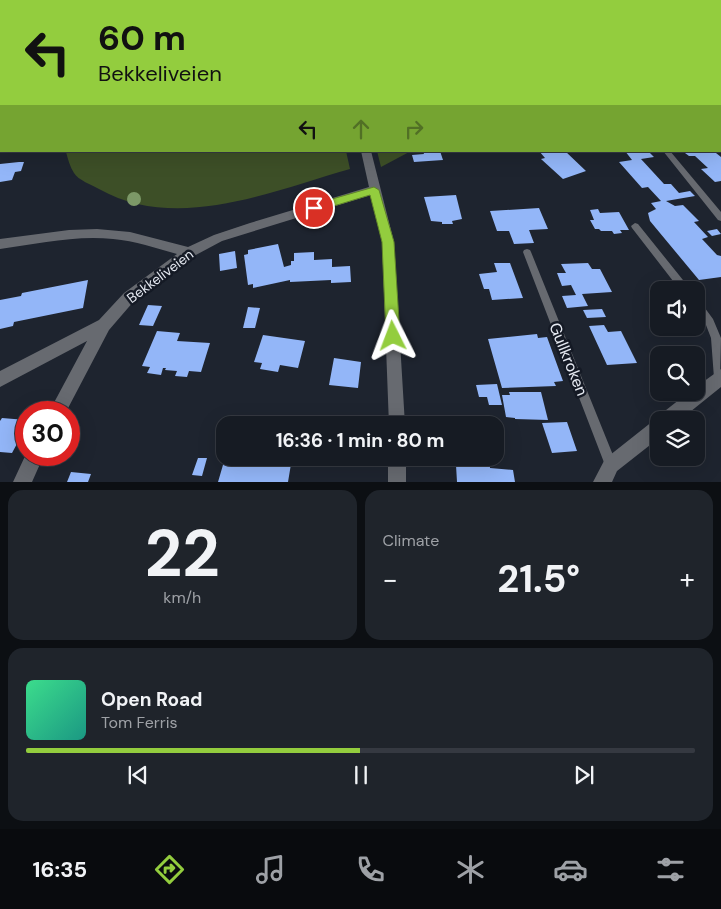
<!DOCTYPE html>
<html lang="en">
<head>
<meta charset="utf-8">
<style>
	body { margin:0; font-family:"DM Sans",sans-serif; background:#1f242b; color:#f1f3f6; height:100vh; display:flex; flex-direction:column; font-size:19px; white-space:nowrap }
	* { box-sizing:border-box; margin:0 }
	p { font-size:16px; color:#9ea1a6 }
	.icon { flex:none; width:28px; height:28px; fill:none; stroke:currentColor; stroke-width:2; stroke-linecap:round; stroke-linejoin:round }
	.map { position:relative; height:482px; overflow:hidden }
	.drawer { display:flex; flex-direction:column; gap:8px; padding:8px; background:#0c0f13; flex:1 }
	.drawer>* { flex:none }
	.guide { position:absolute; left:0px; top:0px; width:721px; height:152px; box-shadow:0 5px 20px #0002,0 0 0 1px #353941; background:#93cd3e; color:#111; overflow:hidden }
	.tools { position:absolute; left:650px; top:281px; display:grid; gap:10px }
	.tools a { display:grid; place-items:center; width:55px; height:55px; border-radius:10px; background:#161b23; box-shadow:0 5px 20px #0002,0 0 0 1px #353941; font-size:25px }
	.speed { position:absolute; left:15px; top:401px; display:flex; gap:10px; font-size:25px; font-weight:700; text-align:center }
	.speed>* { display:grid; place-content:center; width:65px; height:65px; border-radius:50%; background:#161b23; box-shadow:0 5px 20px #0002,0 0 0 1px #353941; line-height:1 }
	.speed .limit { border:8px solid #d22; background:#fff; color:#111 }
	.pin { position:absolute; display:grid; place-items:center; width:42px; height:42px; color:#fff; margin:-21px; border:2px solid #fff; border-radius:50%; box-shadow:0 1px 5px #0007 }
	.me { position:absolute; width:55px; margin:-28px; rotate:357deg; stroke-linejoin:round; filter:drop-shadow(0 0 4px #0008) }
	.turn { display:flex; align-items:center; gap:18px; height:105px; padding:0 15px; font-size:22px }
	.turn .icon { width:65px; height:65px; stroke-width:2.5 }
	.turn b { display:block; font-size:35px; line-height:42px }
	.lanes { display:flex; align-items:center; height:48px; padding:0 15px; background:#0003; justify-content:center; gap:25px; direction:ltr }
	.lanes .off { opacity:.35 }
	.big { font-size:38px; font-weight:700; line-height:1.1 }
	.drawer .card { flex:1; display:flex; flex-direction:column; justify-content:center; gap:8px; min-width:0; padding:0 18px; border-radius:15px; background:#1f242b }
	.drawer .dial { align-items:center; gap:0 }
	.dial b { font-size:65px; line-height:1 }
	.song { display:flex; align-items:center; gap:15px }
	.cover { width:60px; height:60px; border-radius:8px; background:linear-gradient(135deg,hsl(150 70% 55%),hsl(170 70% 35%)) }
	.played { height:5px; border-radius:2px; background:linear-gradient(90deg,#93cd3e 50%,#353941 50%) }
	.keys { display:flex; justify-content:space-around; direction:ltr }
	.heat { display:flex; justify-content:space-between; align-items:center; font-size:28px; direction:ltr }
	.drawer .tiles { flex:1; display:grid; gap:8px; grid-template-columns:1fr 1fr }
	.card:last-child { grid-column:span 2 }
	.trip { position:absolute; left:216px; top:416px; width:288px; height:50px; border-radius:15px; background:#161b23; box-shadow:0 5px 20px #0002,0 0 0 1px #353941; font-weight:700; line-height:50px; text-align:center }
	.tabs { display:flex; height:80px; justify-content:space-around; align-items:center; background:#090b0e; color:#9ea1a6 }
	.tabs .icon { width:35px; height:35px }
	.tabs .selected { color:#93cd3e }
	.tabs b { font-size:22px; color:#f1f3f6 }
	.map>svg:first-child { display:block }
</style>
</head>
<body>
<div class="map">
<svg width="721" height="482" viewBox="0 0 721 482">
	<rect width="100%" height="100%" fill="#1e242f"/>
	<!-- green -->
	<path fill="#3d4f27" d="M0,0H180L1,1V16Z
		M346,151L350,169C272,191 177,233 99,189C92,185 78,180 74,173C70,167 68,159 66,152Z
		M377,151H411L381,167Z"/>
	<g fill="none" stroke-linecap="round" stroke-linejoin="round">
		<!-- river -->
		<path fill="#050d00" fill-rule="evenodd" d="M611,0H632L633,1H612Z
			M721,25V39L720,40V26Z
			M720,68L721,69V85L720,84Z"/>
	</g>
	<!-- building -->
	<path fill="#93b6f8" d="M423,151H440L443,160L414,162L412,155L424,154Z
		M539,151H565L586,171L563,179L541,159L545,158Z
		M625,151H648L654,157L641,159L664,184H671L679,193L690,191L695,196L666,201L675,206L683,205L699,221L694,222L708,237L702,239L717,255L721,256V277L699,280L650,221L648,213L656,209L651,203L661,201L648,187L642,188L619,162L632,160Z
		M696,151H721L716,153L721,157V181L715,182L701,169L708,168L695,156H689L685,153Z
		M19,162H24L21,171L15,172L12,180L0,182V164Z
		M456,195L462,219L452,221L453,224H442V222L431,221L424,197Z
		M539,208L548,229L529,230L534,243L514,244L509,231H497L490,211Z
		M598,209L600,213L619,212L629,230H620L622,233L614,234L612,231H601L599,229H595L590,220H594L590,210Z
		M717,229L721,234L712,236L707,231Z
		M278,244L284,267L291,265V261H294V253L314,252V260L332,259V267L350,266L351,282L331,283V280L290,282V280L253,288V284L248,285L244,255L248,254V250Z
		M235,251L237,268L220,271L219,254Z
		M494,263H510L523,298L492,300L489,289H484L479,274L497,272Z
		M588,263L592,269H600L612,292L582,294L588,306L567,308L562,296L576,295L571,285L562,286L557,273H566L561,264Z
		M88,280L83,308L14,322L13,326L0,329V300L21,296L22,293Z
		M148,305L162,306L153,326L139,325Z
		M248,307L260,308L255,328H243Z
		M602,309L606,317L587,318L583,310Z
		M696,312L706,326L696,327Z
		M604,325L608,332L621,331L637,363L607,365L589,326Z
		M157,331L180,333L177,341L210,343L201,372L189,371L187,377L175,376L177,371L165,370L166,368H163L161,375L147,373L150,367L142,366Z
		M537,334L538,338L547,337L563,381L554,382L556,386L502,388L488,339Z
		M263,335L305,341L298,368L280,365L278,372L260,369L262,363L254,362Z
		M334,358L361,362L358,388L329,385Z
		M497,384L502,405H489L487,397H479L476,385Z
		M509,392H541L548,420L515,419V418L506,417L502,395H510Z
		M2,418L26,420V427L12,453L0,452V421Z
		M567,422L577,451L552,453L542,423Z
		M198,458H207L202,476L192,475Z
		M225,458H292L288,482H218Z
		M468,458H489L490,468L513,470L515,482H457L456,465L469,466Z
		M71,472L91,474L88,482H67Z"/>
	<g fill="none" stroke-linecap="round" stroke-linejoin="round">
		<!-- service -->
		<path fill="#676a70" fill-rule="evenodd" d="M663,151H670L721,212V221L718,220Z
			M635,223L638,224L691,290H680L632,228L631,226Z
			M527,249L530,250L531,252L617,465L615,469L611,471L607,469L605,465L523,252L524,250Z
			M696,299L699,300L713,319L721,338L720,383L716,382L714,378L711,338L706,325L696,311Z"/>
		<!-- minor -->
		<path fill="#676a70" fill-rule="evenodd" d="M476,0H483V1H477Z
			M542,0H549V1H543Z
			M361,151H371L394,242L405,425H389L382,242L371,195L222,241L194,256L134,301L109,330L66,412H49L87,341L0,387V371L99,320L124,293L177,254C156,248 135,241 113,239C75,235 37,244 0,249V239L69,230L97,229L130,232L188,247L214,235L250,223L369,187Z
			M721,369V387L680,420H659V438L617,471L612,482H593L605,459L653,421L659,419L661,414L689,392H696V387Z
			M26,454L44,455L32,482H13Z
			M388,458H406V482H388Z"/>
	</g>
	<!-- trees -->
	<circle fill="#7c9867" cx="134" cy="199" r="7"/>
	<!-- route -->
	<path fill="#93cd3e" stroke="#608528" d="M374,187L379,190L394,242L400,336L398,340L393,342L388,340L386,336L382,242L370,195L314,212L309,208L311,205Z"/>
	<g text-anchor="middle" stroke-width="5" stroke-linejoin="round" paint-order="stroke">
		<!-- street labels -->
		<g font-size="14" fill="#e6eaf2" stroke="#151a25">
			<text transform="translate(160 276) rotate(-37)" y="5">Bekkeliveien</text>
		</g>
		<!-- near-street labels -->
		<g font-size="16" fill="#e6eaf2" stroke="#151a25">
			<text transform="translate(569 359) rotate(68)" y="6">Gullkroken</text>
		</g>
	</g>
</svg>
<div class="tools">
<a><svg class="icon" aria-label="sound" viewBox="0 0 24 24"><path d="M4 9h4l5-4v14l-5-4H4zM17 9q2 3 0 6"/></svg></a>
<a><svg class="icon" aria-label="search" viewBox="0 0 24 24"><circle cx="10" cy="10" r="6"/><path d="M15 15l6 6"/></svg></a>
<a><svg class="icon" aria-label="layers" viewBox="0 0 24 24"><path d="M12 4l9 5-9 5-9-5zM3 14l9 5 9-5"/></svg></a>
</div>
<div class="speed"><div class="limit">30</div></div>
<div class="pin" style="left:314px;top:208px;background:#d93025"><svg class="icon" aria-label="arrive" viewBox="0 0 24 24"><path d="M6 21V4h12l-3 4 3 4H6"/></svg></div>
<svg class="me" style="left:393px;top:336px" viewBox="-20 -20 40 40"><path d="M0-17L14 15 0 8-14 15z" fill="#93cd3e" stroke="#fff" stroke-width="4"/></svg>
<div class="trip">16:36 · 1 min · 80 m</div>
<div class="guide">
<div class="turn"><svg class="icon" aria-label="left" viewBox="0 0 24 24"><path d="M17 20v-9H6M10 6l-5 5 5 5"/></svg><div><b>60 m</b>Bekkeliveien</div></div>
<div class="lanes"><svg class="icon" aria-label="left" viewBox="0 0 24 24"><path d="M17 20v-9H6M10 6l-5 5 5 5"/></svg><svg class="icon off" aria-label="ahead" viewBox="0 0 24 24"><path d="M12 20V5M6 11l6-6 6 6"/></svg><svg class="icon off" aria-label="right" viewBox="0 0 24 24"><path d="M7 20v-9h11M14 6l5 5-5 5"/></svg></div>
</div>
</div>
<section class="drawer">
<div class="tiles">
<div class="card dial"><b>22</b><p>km/h</p></div>
<div class="card"><p>Climate</p>
<div class="heat"><a>−</a><b class="big">21.5°</b><a>+</a></div>
</div>
<div class="card">
<div class="song"><i class="cover"></i><div><b>Open Road</b><p>Tom Ferris</p></div></div>
<div class="played"></div>
<div class="keys"><svg class="icon" aria-label="previous" viewBox="0 0 24 24"><path d="M18 5L8 12l10 7zM5 5v14"/></svg><svg class="icon" aria-label="pause" viewBox="0 0 24 24"><path d="M8 5v14M16 5v14"/></svg><svg class="icon" aria-label="next" viewBox="0 0 24 24"><path d="M6 5l10 7-10 7zM19 5v14"/></svg></div>
</div>
</div>
</section>
<nav class="tabs">
<b>16:35</b>
<svg class="icon selected" aria-label="directions" viewBox="0 0 24 24"><path d="M12 3l9 9-9 9-9-9zM9 14v-3h6M13 9l2 2-2 2"/></svg>
<svg class="icon" aria-label="music" viewBox="0 0 24 24"><path d="M9 18V5l10-2v13"/><circle cx="6" cy="18" r="3"/><circle cx="16" cy="16" r="3"/></svg>
<svg class="icon" aria-label="phone" viewBox="0 0 24 24"><path d="M5 4h4l2 5-3 2q2 4 5 5l2-3 5 2v4C11 20 4 13 5 4z"/></svg>
<svg class="icon" aria-label="climate" viewBox="0 0 24 24"><path d="M12 3v18M4 7l16 10M4 17L20 7"/></svg>
<svg class="icon" aria-label="car" viewBox="0 0 24 24"><path d="M5 17H2v-5l4-1 3-4h7l3 4 3 1v5h-3M9 17h6M6 11h13"/><circle cx="7" cy="17" r="2"/><circle cx="17" cy="17" r="2"/></svg>
<svg class="icon" aria-label="filters" viewBox="0 0 24 24"><path d="M4 7h16M4 17h16"/><circle cx="9" cy="7" r="2"/><circle cx="15" cy="17" r="2"/></svg>
</nav>
</body>
</html>
